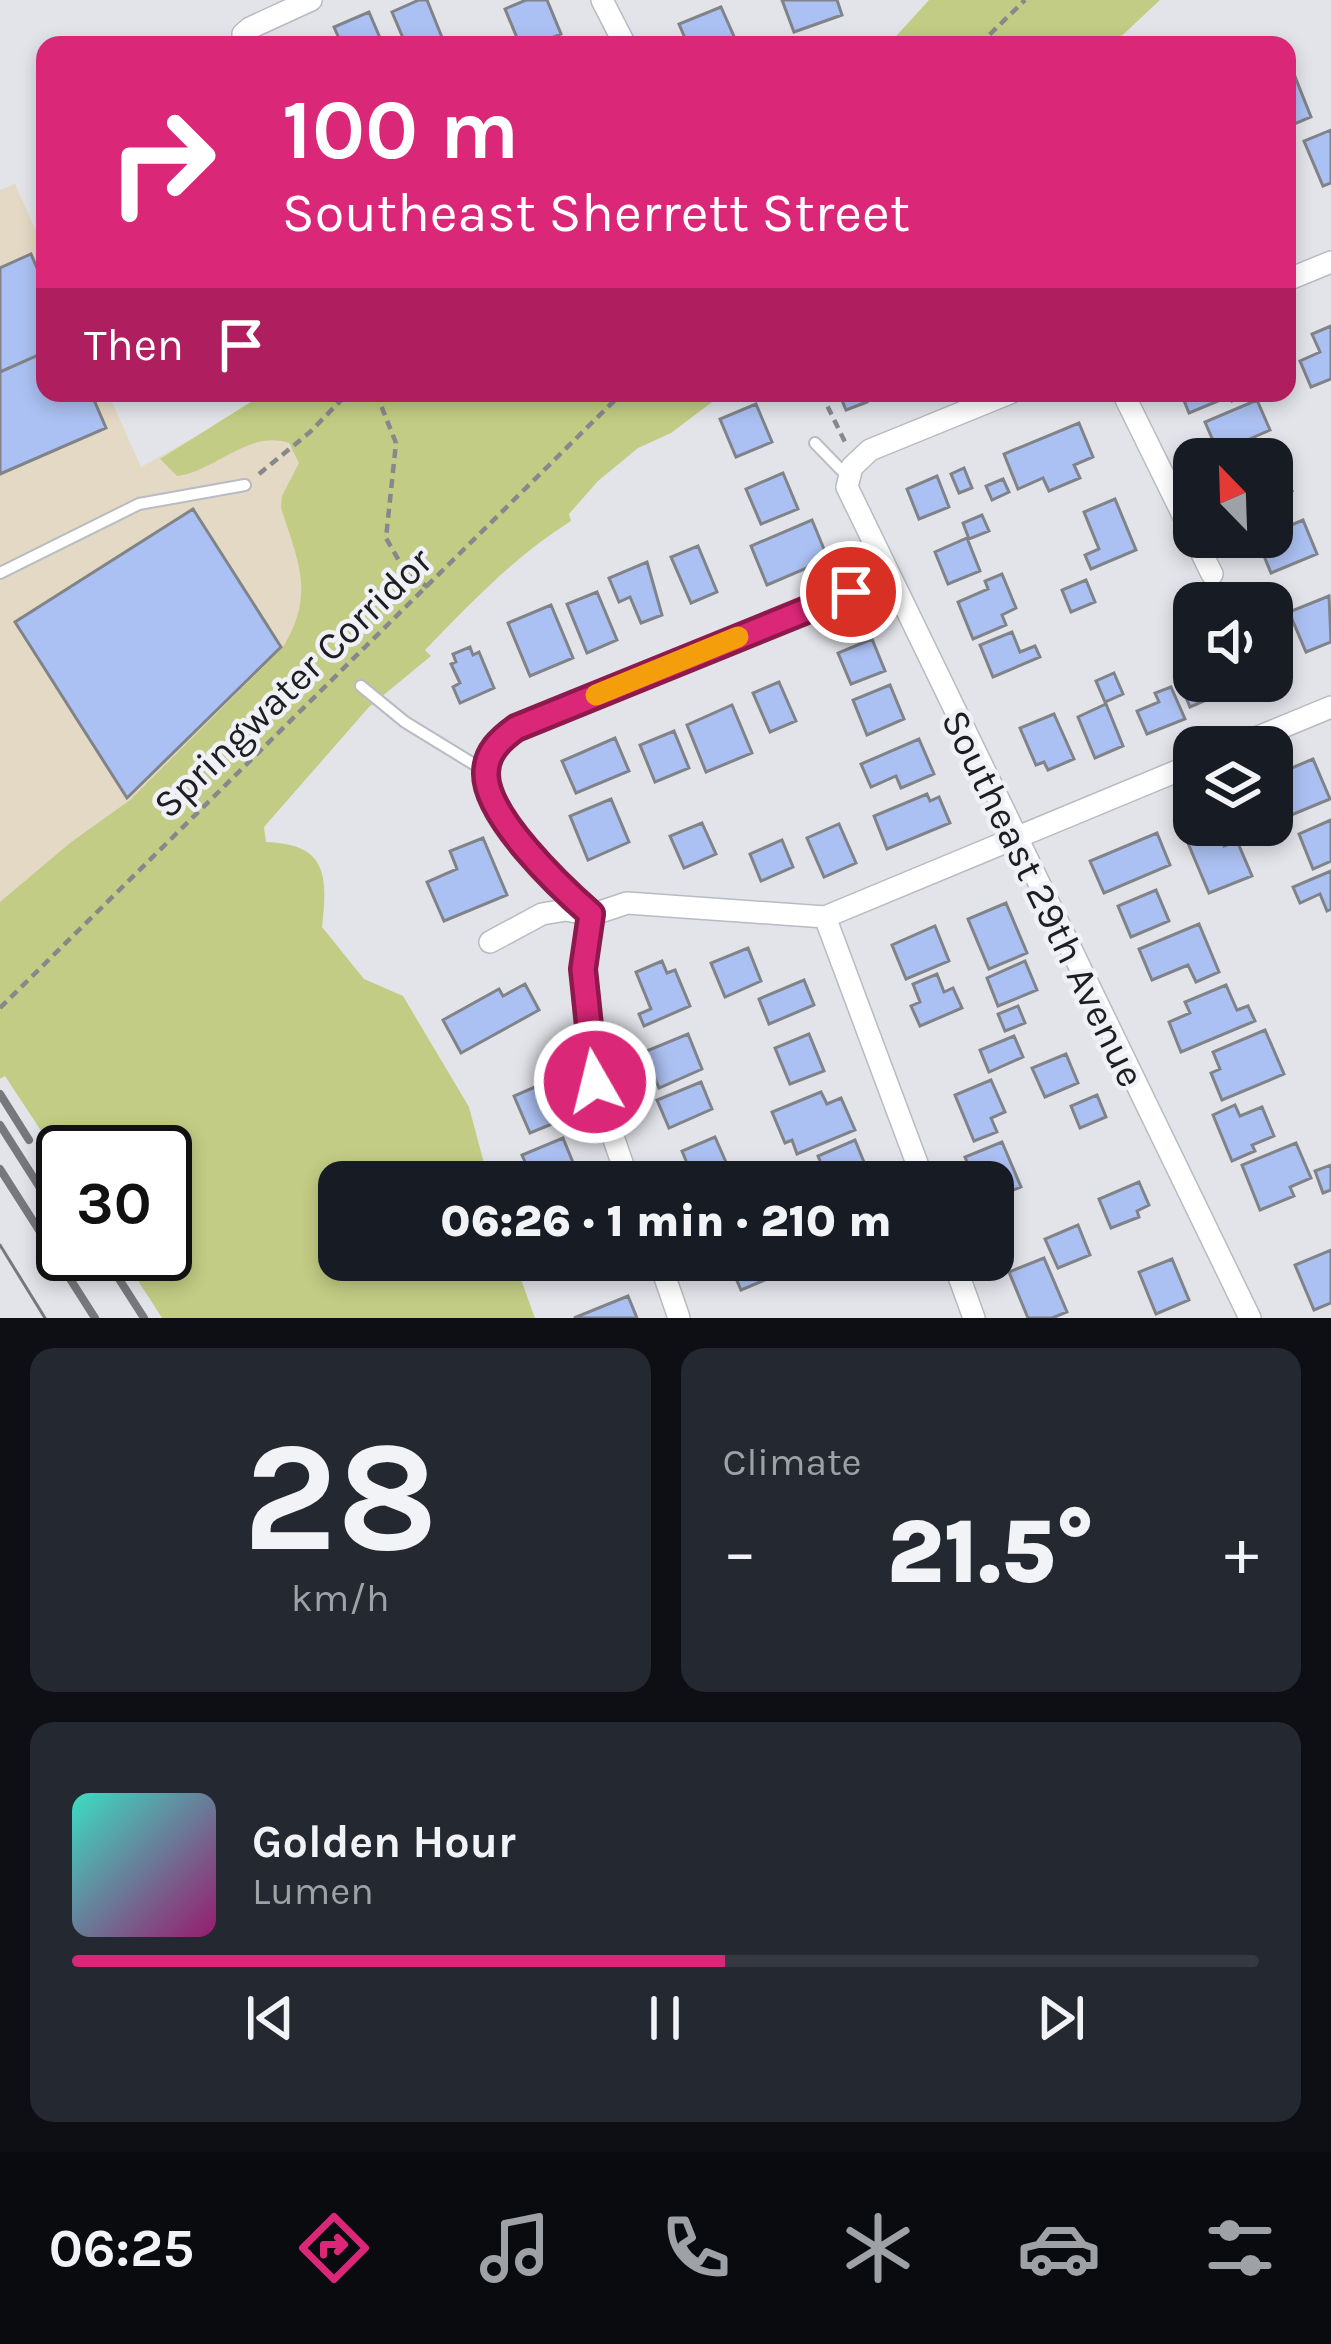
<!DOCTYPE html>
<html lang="en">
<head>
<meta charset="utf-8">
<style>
	body { margin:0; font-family:Karla,sans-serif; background:#242831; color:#f1f3f6; height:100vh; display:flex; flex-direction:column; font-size:45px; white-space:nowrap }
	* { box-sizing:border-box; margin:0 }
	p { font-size:39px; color:#9ea1a6 }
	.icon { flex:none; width:66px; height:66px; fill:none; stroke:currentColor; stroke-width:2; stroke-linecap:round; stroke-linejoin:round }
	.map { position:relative; height:1318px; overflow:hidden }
	.panel { display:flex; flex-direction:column; gap:30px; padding:30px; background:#0d0f14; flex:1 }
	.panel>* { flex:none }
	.hud { position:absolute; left:36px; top:36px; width:1260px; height:366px; border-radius:24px; box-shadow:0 6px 18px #0003; background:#db2777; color:#fff; overflow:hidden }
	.needle { width:78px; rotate:337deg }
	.buttons { position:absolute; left:1173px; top:438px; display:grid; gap:24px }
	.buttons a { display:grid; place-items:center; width:120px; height:120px; border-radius:24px; background:#171b24; box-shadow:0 6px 18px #0003; font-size:60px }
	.speed { position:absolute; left:36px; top:1125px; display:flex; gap:24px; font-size:60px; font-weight:700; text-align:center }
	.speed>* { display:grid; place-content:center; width:156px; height:156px; border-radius:50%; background:#171b24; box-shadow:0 6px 18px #0003; line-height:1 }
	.speed .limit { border:6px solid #111; border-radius:18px; background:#fff; color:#111 }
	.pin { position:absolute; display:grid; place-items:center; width:102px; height:102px; color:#fff; margin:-51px; border:6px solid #fff; border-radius:50%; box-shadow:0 3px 12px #0007 }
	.me { position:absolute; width:132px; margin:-66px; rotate:352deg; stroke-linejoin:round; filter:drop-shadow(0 0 9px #0008) }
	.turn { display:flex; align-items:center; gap:42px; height:252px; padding:0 48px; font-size:54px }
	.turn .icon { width:156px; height:156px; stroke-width:2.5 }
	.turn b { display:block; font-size:84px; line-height:102px }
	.then { display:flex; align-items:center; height:114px; padding:0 48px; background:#0003; gap:24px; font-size:45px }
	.big { font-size:90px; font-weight:800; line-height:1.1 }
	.panel .widget { flex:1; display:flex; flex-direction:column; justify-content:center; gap:18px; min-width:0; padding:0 42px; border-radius:24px; background:#242831 }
	.panel .dial { align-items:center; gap:0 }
	.dial b { font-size:156px; line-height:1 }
	.song { display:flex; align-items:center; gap:36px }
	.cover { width:144px; height:144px; border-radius:18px; background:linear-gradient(135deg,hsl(170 70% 55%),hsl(320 70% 35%)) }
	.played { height:12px; border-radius:6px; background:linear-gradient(90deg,#db2777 55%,#363941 55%) }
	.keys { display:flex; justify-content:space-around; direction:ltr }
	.heat { display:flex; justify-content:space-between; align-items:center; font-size:66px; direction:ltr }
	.panel .tiles { flex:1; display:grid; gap:30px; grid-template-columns:1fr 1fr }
	.widget:last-child { grid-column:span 2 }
	.trip { position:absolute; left:318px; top:1161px; width:696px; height:120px; border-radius:24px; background:#171b24; box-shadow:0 6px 18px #0003; font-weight:800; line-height:120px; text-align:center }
	.dock { display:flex; height:192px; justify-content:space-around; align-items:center; background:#090b0e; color:#9ea1a6 }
	.dock .icon { width:84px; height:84px }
	.dock .current { color:#db2777 }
	.dock b { font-size:54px; color:#f1f3f6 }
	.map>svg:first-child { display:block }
</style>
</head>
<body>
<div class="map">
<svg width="1331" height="1318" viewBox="0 0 1331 1318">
	<rect width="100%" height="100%" fill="#e2e4ea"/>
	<!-- industrial -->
	<path fill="#e4d9c5" d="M15,184L45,251V393H108L141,467L260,401L376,576L0,945V190Z"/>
	<!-- green -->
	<path fill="#c3cc84" d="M929,0H1160L1112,45H888Z
		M265,393H724L671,433L638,448L598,481L569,514L571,521C515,556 471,603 425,650L431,656L369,707L264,827L266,842C327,844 328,875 322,927L364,979L403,996L469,1107L489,1182H339V1260H514L535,1318H162L121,1254H165V1152H63V1164L5,1076L0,1079V902L70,843L130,800L283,647C315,594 299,564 281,508L282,496L299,463L289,443C249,429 214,472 177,476L160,459Z"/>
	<!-- building -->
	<path fill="#acc1f3" stroke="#808388" stroke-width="3" d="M419,0H427L445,45H406L392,12Z
		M526,0H547L561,34L535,45H520L505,9Z
		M782,0H837L842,15L794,32Z
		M721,7L736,41L725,45H688L679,24Z
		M369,12L383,45H342L334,27Z
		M1290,64L1311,117L1287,127V65Z
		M1331,130V183L1323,186L1304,141Z
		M31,254L45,287V352L0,372V268Z
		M1331,326V379L1311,387L1300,361L1320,352L1312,334Z
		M45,352V393H91L106,428L0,474V372Z
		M839,393H864L867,402L846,410Z
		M1181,393H1251L1232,401L1230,396L1189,413Z
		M1257,400L1270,430L1243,442L1248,454L1221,459L1205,422Z
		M756,404L772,442L736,457L720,419Z
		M1079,423L1093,457L1074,465L1080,478L1049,491L1043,478L1018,489L1004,454Z
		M1277,454L1292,491L1272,499V459H1265Z
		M964,468L972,488L959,493L951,474Z
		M783,473L798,509L761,524L746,489Z
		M937,476L949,507L919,519L907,489Z
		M1003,479L1009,492L992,500L986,486Z
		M1115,499L1136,550L1091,569L1085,555L1099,549L1084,512Z
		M193,509L281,647L127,798L15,622Z
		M982,515L989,531L969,539L963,523Z
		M812,520L828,559L767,585L751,546Z
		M1303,520L1317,554L1271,573L1257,539L1272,537V533Z
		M967,538L980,571L948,584L935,552Z
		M698,546L717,592L691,603L671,557Z
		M647,562L662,615L641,623L630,597L619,602L609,578Z
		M1002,574L1016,608L1002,615L1006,625L973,639L958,602L988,589L985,581Z
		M1086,580L1095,602L1071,612L1062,590Z
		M597,592L617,640L587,653L567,604Z
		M1329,596L1331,642L1306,652L1289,612Z
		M551,605L573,658L530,676L508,623Z
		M1012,632L1020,652L1035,646L1040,657L993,677L980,645Z
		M1274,636L1286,664L1272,670V637Z
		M872,639L885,671L851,684L838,653Z
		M470,647L473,655L479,652L494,688L460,703L453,687L460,683L451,664L456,662L453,654Z
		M1114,673L1123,694L1105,702L1096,681Z
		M1194,678V681H1203L1211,698L1190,707L1180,683Z
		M779,682L796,721L770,732L753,693Z
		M890,685L904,719L867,735L853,700Z
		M1171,687L1185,719L1147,734L1137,711L1159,702L1155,693Z
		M1106,704L1123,746L1095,758L1078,717Z
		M732,705L752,753L706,772L687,725Z
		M1054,714L1074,759L1048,770L1044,762L1036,765L1020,728Z
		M674,731L689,768L655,782L640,745Z
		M615,738L629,771L576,793L562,761Z
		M919,739L934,774L901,788L896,776L871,787L861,764Z
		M1313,759L1330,799L1272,823V797L1282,793L1275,775Z
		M927,794L930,801L939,797L950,823L887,849L874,816Z
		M611,799L629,842L588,860L570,816Z
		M1331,820V861L1313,869L1299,834Z
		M702,823L716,854L684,868L670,836Z
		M839,824L856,863L824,877L807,838Z
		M1194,825H1215L1224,846L1237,841L1252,876L1209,893L1182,829Z
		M1157,833L1170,865L1104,893L1090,861Z
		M483,838L507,895L444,921L427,882L457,869L450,851Z
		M782,840L793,867L761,881L750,854Z
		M1331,871V909L1327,911L1320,894L1300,903L1293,887Z
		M1156,890L1169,921L1131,937L1118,906Z
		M1006,903L1027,953L989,969L968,919Z
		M1199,924L1219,972L1196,982L1188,965L1152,980L1139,949Z
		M935,926L949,961L906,979L892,945Z
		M748,948L761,981L725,997L711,963Z
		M662,961L667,973L675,970L690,1006L644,1026L639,1014L651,1009L636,972Z
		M1025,961L1037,990L998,1006L987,978Z
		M937,974L944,992L953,988L962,1008L920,1026L911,1006L920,1002L913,984Z
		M804,980L814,1005L769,1024L759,999Z
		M525,984L539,1010L461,1053L443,1020L499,989L503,996Z
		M1226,985L1237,1010L1248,1006L1255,1021L1181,1052L1169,1022L1190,1013L1185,1002Z
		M1018,1006L1025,1023L1005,1031L998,1014Z
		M1265,1030L1284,1074L1222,1100L1211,1073L1220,1069L1213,1052Z
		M688,1034L702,1069L659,1088L644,1052Z
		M809,1034L824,1071L790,1084L775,1048Z
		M1014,1036L1023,1057L989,1072L980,1050Z
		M1066,1054L1078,1083L1045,1097L1032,1068Z
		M558,1077L574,1115L530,1133L514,1096Z
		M991,1080L1005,1112L991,1118L997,1132L974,1141L955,1095Z
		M701,1082L712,1109L669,1128L657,1100Z
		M821,1092L827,1104L841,1098L855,1130L797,1154L792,1140L785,1143L772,1112Z
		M1097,1095L1106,1117L1080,1128L1071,1106Z
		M1235,1105L1240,1116L1262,1107L1274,1136L1252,1145L1255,1151L1232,1161L1213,1115Z
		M715,1137L732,1176L718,1182H695L682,1151Z
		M563,1138L581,1182H534L522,1155Z
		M855,1140L872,1182H829L818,1156Z
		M1002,1142L1021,1187L993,1198V1182H975L965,1157Z
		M1296,1143L1311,1178L1290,1187L1294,1196L1260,1210L1242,1165Z
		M1331,1165V1190L1323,1193L1315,1171Z
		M1139,1182L1149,1205L1137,1211L1139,1217L1111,1228L1099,1199Z
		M1078,1225L1090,1255L1058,1268L1045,1239Z
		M1331,1250V1303L1314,1310L1295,1265Z
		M1044,1258L1067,1312L1052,1318H1028L1009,1272Z
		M1172,1259L1189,1300L1156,1314L1139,1272Z
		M728,1260H782L786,1271L741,1290Z
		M628,1296L637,1318H574Z"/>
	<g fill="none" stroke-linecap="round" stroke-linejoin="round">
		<defs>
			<path id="lane" d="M815,443L847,476
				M0,573L139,504L245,485
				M361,686L405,722L485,771"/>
			<path id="street" d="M602,0L625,45
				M243,45V34L250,28L311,0
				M1287,280L1331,262
				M1010,393L870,450L852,467L847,487L1250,1318
				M1123,393L1212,574
				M1234,747L1331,707
				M588,912C558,885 477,809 487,764C490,747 503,738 516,728L888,576
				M591,915C568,1006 598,1097 629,1182
				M825,917L924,1182
				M490,942L542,914L566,910L591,915L627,903L825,917L1194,764
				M659,1260L679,1318
				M953,1260L974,1318"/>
		</defs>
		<!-- lane casing -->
		<use href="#lane" stroke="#b8bbc1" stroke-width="14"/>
		<!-- street casing -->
		<use href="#street" stroke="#b8bbc1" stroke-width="24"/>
		<!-- path -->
		<path stroke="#87888c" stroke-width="4.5" stroke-dasharray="9 6" stroke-linecap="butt" d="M979,45L1025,0
			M376,393L396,443L386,538L406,573L428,587
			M821,393L845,442
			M259,474L310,432L348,393
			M0,1008L622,393"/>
		<!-- lane -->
		<use href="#lane" stroke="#fff" stroke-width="10"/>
		<!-- street -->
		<use href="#street" stroke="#fff" stroke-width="21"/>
		<!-- tram -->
		<path stroke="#76787c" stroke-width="3" d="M0,1245L45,1318"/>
		<!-- rail -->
		<path stroke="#76787c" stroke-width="8" d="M0,1094L29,1140
			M0,1125L63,1224
			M0,1169L95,1318
			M103,1254L144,1318"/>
	</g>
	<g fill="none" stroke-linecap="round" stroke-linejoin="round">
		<defs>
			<path id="route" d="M595,1082L583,969L591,914C560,887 485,816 486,773C486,752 501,739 516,728L851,592"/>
		</defs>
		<!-- route casing -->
		<use href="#route" stroke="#8e194d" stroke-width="30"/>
		<!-- route -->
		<use href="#route" stroke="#db2777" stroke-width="21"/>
		<!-- slow -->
		<path stroke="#f59e0b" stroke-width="21" d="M596,695L738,637"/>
	</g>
	<g text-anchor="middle" stroke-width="9" stroke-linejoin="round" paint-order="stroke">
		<!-- street labels -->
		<g font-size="39" fill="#1d1e20" stroke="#eff1f7">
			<text transform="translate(292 682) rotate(-44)" y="14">Springwater Corridor</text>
			<text transform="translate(1044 898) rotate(64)" y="14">Southeast 29th Avenue</text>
		</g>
	</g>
</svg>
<div class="buttons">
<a><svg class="needle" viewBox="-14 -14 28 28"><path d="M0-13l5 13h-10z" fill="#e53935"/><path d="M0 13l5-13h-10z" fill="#9ea1a6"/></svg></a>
<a><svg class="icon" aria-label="sound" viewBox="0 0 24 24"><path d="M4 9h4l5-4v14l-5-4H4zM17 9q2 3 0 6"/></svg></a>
<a><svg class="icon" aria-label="layers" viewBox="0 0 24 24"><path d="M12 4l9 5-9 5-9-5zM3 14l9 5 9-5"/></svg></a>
</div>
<div class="speed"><div class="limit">30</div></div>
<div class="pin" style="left:851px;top:592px;background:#d93025"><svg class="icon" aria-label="arrive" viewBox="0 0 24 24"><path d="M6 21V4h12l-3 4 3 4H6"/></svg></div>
<svg class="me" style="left:595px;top:1082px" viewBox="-20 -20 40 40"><circle r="17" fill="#db2777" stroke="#fff" stroke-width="3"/><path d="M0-11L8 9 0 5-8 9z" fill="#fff"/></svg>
<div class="trip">06:26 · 1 min · 210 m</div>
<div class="hud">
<div class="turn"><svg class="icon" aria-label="right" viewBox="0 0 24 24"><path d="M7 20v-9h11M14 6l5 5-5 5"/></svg><div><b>100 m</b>Southeast Sherrett Street</div></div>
<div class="then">Then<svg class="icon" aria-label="arrive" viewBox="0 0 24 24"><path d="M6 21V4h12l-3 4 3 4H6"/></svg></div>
</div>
</div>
<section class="panel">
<div class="tiles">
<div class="widget dial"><b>28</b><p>km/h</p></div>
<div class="widget"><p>Climate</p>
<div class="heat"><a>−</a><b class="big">21.5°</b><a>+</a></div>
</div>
<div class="widget">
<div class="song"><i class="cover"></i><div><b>Golden Hour</b><p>Lumen</p></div></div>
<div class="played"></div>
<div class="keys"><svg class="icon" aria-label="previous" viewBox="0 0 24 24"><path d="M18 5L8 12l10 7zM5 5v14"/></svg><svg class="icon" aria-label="pause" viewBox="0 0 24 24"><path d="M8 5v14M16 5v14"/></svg><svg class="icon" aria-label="next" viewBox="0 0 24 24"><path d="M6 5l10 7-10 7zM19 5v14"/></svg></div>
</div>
</div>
</section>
<nav class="dock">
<b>06:25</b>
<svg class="icon current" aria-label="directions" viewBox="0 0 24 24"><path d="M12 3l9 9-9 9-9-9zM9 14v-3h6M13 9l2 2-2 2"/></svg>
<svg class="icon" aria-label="music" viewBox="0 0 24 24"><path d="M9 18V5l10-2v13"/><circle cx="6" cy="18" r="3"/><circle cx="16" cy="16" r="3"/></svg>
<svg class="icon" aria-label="phone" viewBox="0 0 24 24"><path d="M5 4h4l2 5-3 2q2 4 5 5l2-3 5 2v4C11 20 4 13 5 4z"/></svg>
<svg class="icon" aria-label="climate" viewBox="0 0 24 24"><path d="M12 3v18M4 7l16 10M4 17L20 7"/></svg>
<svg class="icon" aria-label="car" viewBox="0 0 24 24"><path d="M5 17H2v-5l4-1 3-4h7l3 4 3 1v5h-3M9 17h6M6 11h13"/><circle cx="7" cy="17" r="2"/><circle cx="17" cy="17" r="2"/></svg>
<svg class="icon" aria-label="filters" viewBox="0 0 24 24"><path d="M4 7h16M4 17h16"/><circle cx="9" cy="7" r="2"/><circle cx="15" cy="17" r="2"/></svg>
</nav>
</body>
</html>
